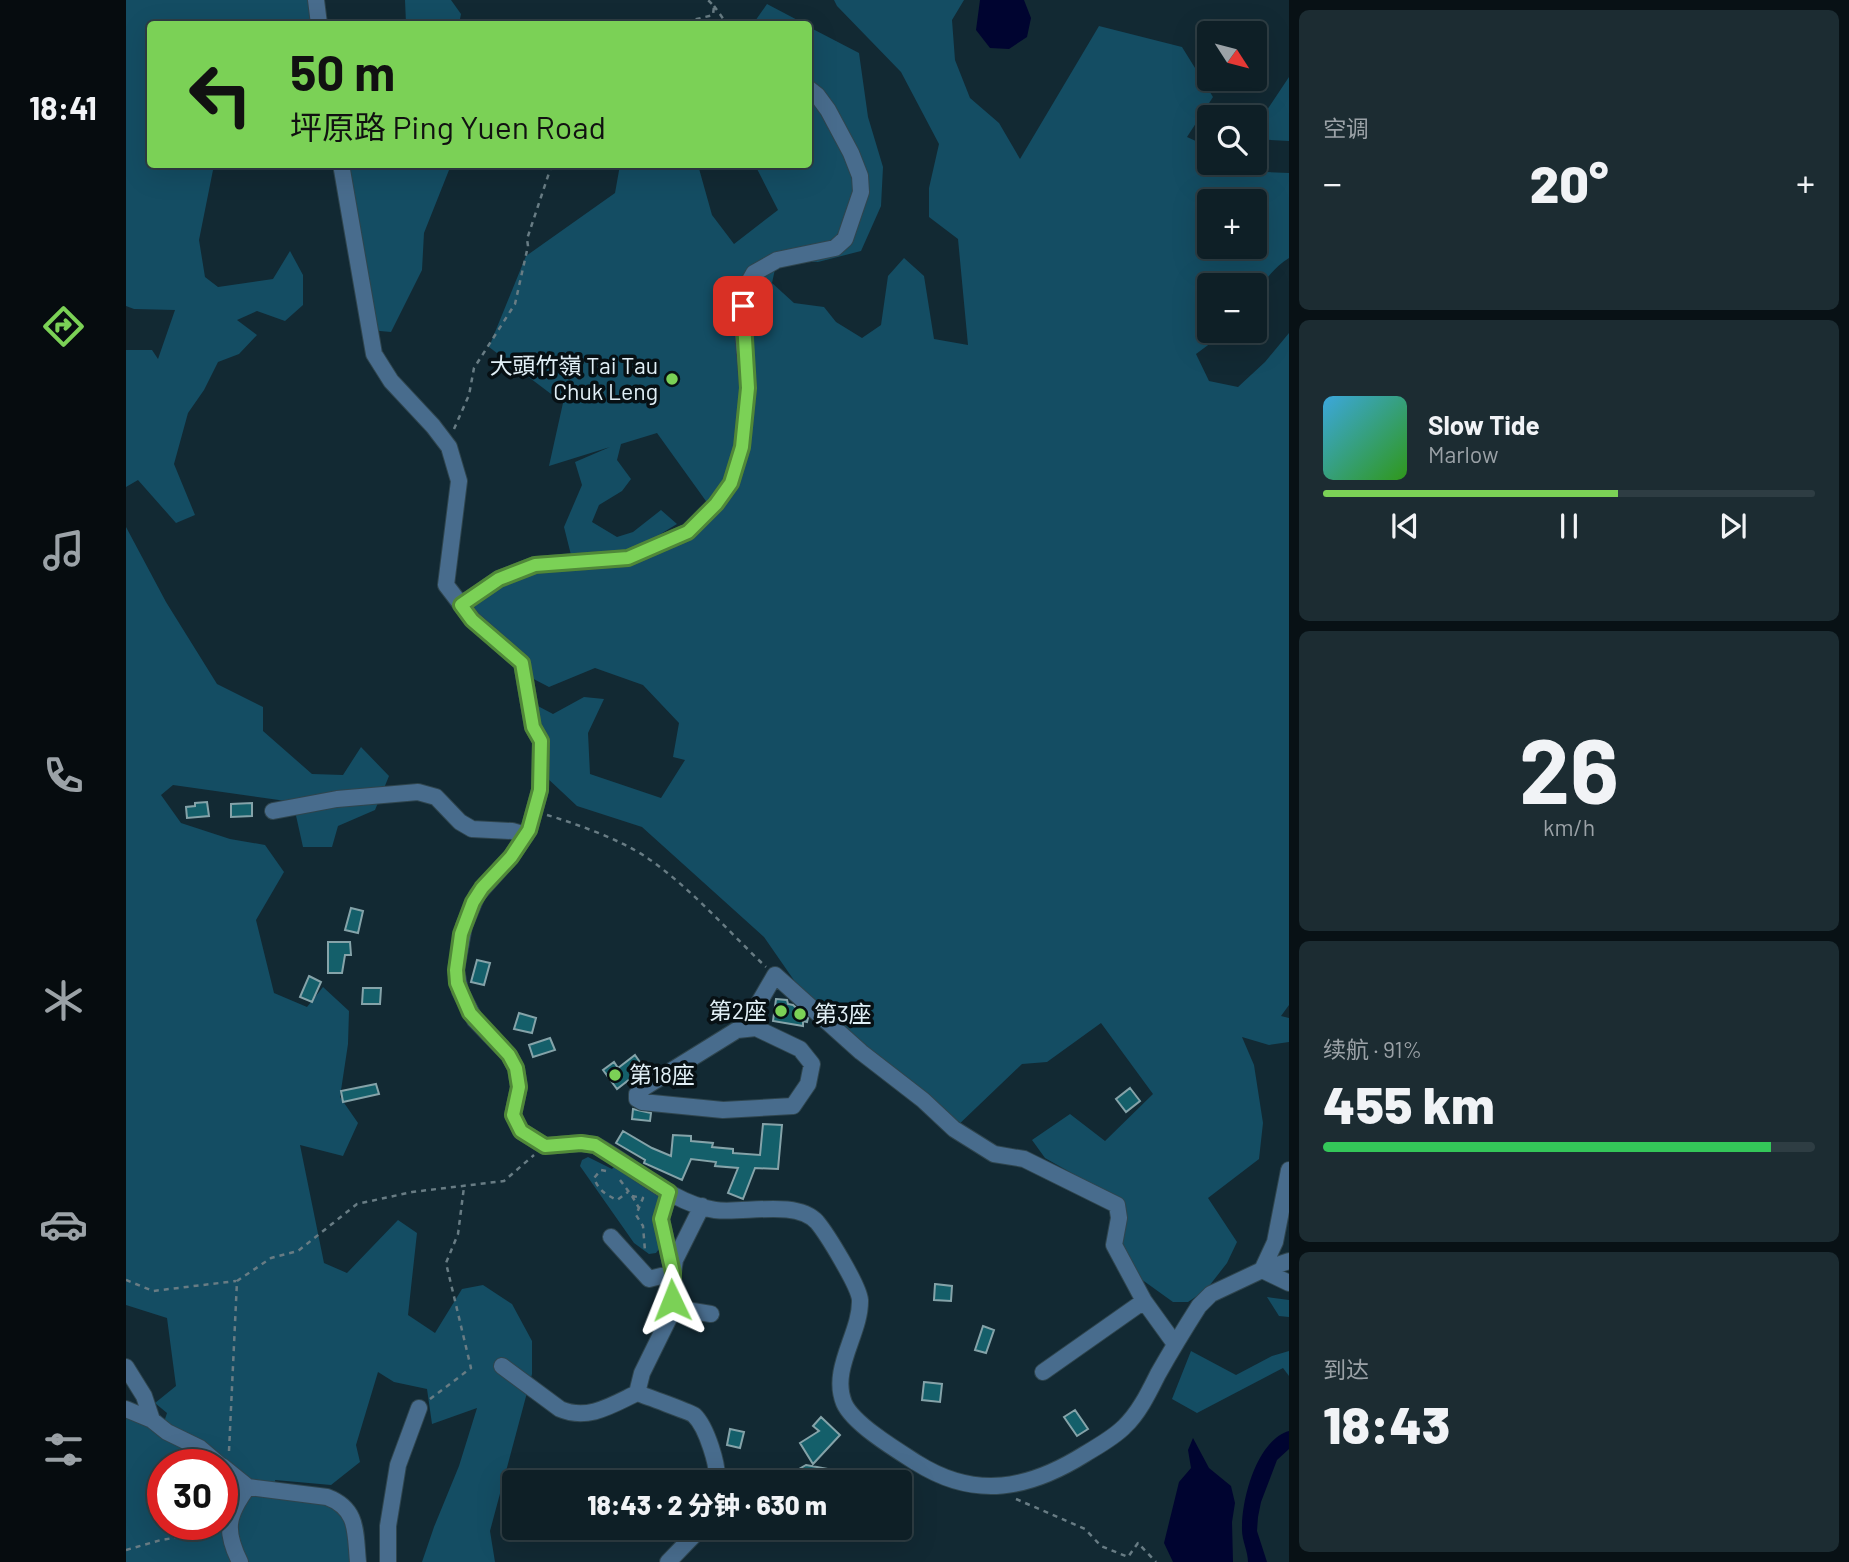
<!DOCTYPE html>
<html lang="zh">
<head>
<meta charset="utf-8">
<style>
	body { margin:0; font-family:Barlow,"Noto Sans SC",sans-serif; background:#1c2c32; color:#f1f3f6; height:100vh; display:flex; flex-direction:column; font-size:26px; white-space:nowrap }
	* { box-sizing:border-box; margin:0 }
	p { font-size:23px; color:#9ba2a7 }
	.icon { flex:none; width:38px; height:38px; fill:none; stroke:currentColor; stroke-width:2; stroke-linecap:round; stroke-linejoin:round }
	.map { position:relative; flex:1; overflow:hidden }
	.panel { display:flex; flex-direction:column; gap:10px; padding:10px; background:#081115; width:560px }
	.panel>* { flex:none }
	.top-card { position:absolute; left:21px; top:21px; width:665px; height:147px; border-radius:7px; box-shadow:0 7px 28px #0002,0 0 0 2px #2e3d43; background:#7bd156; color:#111; overflow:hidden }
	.needle { width:46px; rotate:126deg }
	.buttons { position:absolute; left:1071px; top:21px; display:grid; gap:14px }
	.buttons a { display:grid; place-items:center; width:70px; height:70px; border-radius:7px; background:#0e1f26; box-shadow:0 7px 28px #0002,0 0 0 2px #2e3d43; font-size:35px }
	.speed { position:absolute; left:21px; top:1449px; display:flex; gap:14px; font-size:35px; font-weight:700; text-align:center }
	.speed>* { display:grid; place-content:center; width:91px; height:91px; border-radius:50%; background:#0e1f26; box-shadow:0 7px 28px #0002,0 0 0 2px #2e3d43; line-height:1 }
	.speed .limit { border:10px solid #d22; background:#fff; color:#111 }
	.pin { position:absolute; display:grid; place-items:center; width:60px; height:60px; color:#fff; margin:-30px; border-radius:14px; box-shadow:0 4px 10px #0006 }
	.me { position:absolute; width:77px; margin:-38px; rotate:358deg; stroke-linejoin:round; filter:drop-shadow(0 0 5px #0008) }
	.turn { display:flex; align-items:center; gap:24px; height:147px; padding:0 28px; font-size:32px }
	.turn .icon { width:91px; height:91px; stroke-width:2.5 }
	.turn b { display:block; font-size:49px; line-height:60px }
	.big { font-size:52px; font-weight:800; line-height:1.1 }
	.panel .widget { flex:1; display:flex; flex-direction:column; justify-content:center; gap:10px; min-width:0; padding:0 24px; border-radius:10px; background:#1c2c32 }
	.panel .dial { align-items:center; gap:0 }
	.dial b { font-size:91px; line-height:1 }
	.song { display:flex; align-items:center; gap:21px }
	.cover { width:84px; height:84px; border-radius:10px; background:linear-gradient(135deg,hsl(200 70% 55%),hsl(110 70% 35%)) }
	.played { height:7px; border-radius:4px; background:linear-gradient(90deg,#7bd156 60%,#2e3d43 60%) }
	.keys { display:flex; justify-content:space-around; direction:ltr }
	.heat { display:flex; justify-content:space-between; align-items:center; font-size:38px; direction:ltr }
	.charge { height:10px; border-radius:5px; background:linear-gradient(90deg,#34c759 91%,#2e3d43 0) }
	.trip { position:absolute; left:376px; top:1470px; width:410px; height:70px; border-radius:7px; background:#0e1f26; box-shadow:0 7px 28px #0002,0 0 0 2px #2e3d43; font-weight:800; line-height:70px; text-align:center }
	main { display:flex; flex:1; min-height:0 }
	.tab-bar { display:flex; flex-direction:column; width:126px; justify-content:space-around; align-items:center; background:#060c0f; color:#9ba2a7 }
	.tab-bar .icon { width:49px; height:49px }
	.tab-bar .selected { color:#7bd156 }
	.tab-bar b { font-size:32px; color:#f1f3f6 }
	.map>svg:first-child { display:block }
</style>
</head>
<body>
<main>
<nav class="tab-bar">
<b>18:41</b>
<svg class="icon selected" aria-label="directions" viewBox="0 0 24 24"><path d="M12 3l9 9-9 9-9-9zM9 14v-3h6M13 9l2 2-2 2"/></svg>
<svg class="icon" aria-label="music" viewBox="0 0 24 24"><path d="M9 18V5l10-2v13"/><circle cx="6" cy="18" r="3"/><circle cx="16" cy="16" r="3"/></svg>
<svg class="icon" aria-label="phone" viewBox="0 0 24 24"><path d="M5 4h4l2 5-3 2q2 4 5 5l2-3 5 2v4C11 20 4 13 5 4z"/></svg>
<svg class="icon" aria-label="climate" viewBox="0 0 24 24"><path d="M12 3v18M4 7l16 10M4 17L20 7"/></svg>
<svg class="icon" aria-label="car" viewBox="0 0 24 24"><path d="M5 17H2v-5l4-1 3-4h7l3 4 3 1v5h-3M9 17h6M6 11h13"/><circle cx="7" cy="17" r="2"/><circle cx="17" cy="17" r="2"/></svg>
<svg class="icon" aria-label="filters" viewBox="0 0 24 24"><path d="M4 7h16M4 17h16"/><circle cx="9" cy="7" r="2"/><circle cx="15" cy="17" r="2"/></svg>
</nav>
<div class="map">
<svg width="1163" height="1562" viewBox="0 0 1163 1562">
	<rect width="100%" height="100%" fill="#122933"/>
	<!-- green -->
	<path fill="#144d63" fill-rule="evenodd" d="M0,0H188L193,24H24V164L88,165L73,240L79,277L92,287L147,279L164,251L177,275V305L159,321L131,311L111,320L131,335L113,354L92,362L78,390L62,413L48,464L69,515L50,523L12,480L0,487V350H26L32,359L49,310L8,309L0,306Z
		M279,0H325L335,14L333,24H280Z
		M708,0H838L826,20L829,60L844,98L873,123L894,159L973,26L1056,47L1087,97L1061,137L1083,147V163H1119L1141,172L1163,173V258C1146,269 1132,286 1129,307V285H1083V331H1101L1070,354L1083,381L1112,387L1139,362L1163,333V1005L1155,1016L1163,1018V1042L1143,1045L1116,1037L1128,1065L1137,1123L1133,1159L1082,1198L1111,1242L1101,1263L1080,1290L1062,1302H1047L1015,1279L994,1246L1000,1211L958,1186L949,1175L919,1158L906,1140L944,1114L979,1141L1027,1094L975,1023L921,1062L896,1064L828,1129L690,1012L638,937L516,827L451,806L419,776L408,704L427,714L458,697L478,699L462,733L464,774L535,798L559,760L547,757L553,723L517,685L469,668L423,687L398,674L335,605L379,577L447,563L438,527L456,485L449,462L484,447L423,466L437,403L363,347L400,256L489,193L494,165H572L586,215L608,244L652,210L629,165L682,164L683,27L733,53L742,117L757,167L755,206L735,251L692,262L651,260L646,283L668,303L698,307L710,322L736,338L755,325L762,276L778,258L798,276L808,339L842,345L832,239L803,217V188L813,144L775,72L711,6ZM1083,201H1129V247H1083ZM531,433L590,515L532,544L533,535L551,524L535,510L507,532L491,537L466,522L473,505L496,491L505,479L491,460L495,444Z
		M641,4L679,24H627Z
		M1163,77V141L1129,139V128Z
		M215,165H325L298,233L296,270L265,332L243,330Z
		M0,527L40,602L91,684L137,707V731L186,774L217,775L235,747L263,776L249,810L212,826L206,847H177L167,802L47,785L35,795L55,823L104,839L139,845L158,872L130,920L148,993L181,1007L197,987L223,1011L222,1044L214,1097L232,1123L217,1156L174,1145L198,1263L221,1273L272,1220L291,1233L282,1315L309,1333L336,1289L357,1285L386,1304L406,1341V1374L364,1531L369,1562H296L308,1527L333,1466L351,1408L306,1424L301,1389L268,1382L252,1372L230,1445L234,1462L205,1485L149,1480L151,1492L207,1499L226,1519L232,1562H0V1413L36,1428L41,1413L29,1403L50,1386L41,1318L0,1305ZM37,1465H96V1524H37Z
		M462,1157L486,1169L490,1165L531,1194L533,1197L529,1217L533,1249L530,1253L523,1254L508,1243L454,1166L456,1160Z
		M1141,1297L1163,1300V1317L1153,1316Z
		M1065,1351L1110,1375L1146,1356L1163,1351V1376L1157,1368L1071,1413L1046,1399Z"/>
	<!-- water -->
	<path fill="#000430" d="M854,0H898L905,18L901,37L883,49L864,48L850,30Z
		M1163,1431V1449L1151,1460L1135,1502L1132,1517L1131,1531L1141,1562H1122C1122,1551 1116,1541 1116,1530C1115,1500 1131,1440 1163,1431Z
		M1067,1438L1083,1468L1105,1486L1109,1503L1106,1522L1107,1562H1047L1038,1543L1053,1482L1065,1468L1062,1450Z"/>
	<!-- building -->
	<path fill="#145f6a" stroke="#85a3a9" stroke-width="2" d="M81,802L83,816L61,818L60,807L69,806V803Z
		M126,803V816L105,817V804Z
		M225,908L237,911L232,933L219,930Z
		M202,942H224L225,955H219L216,973H202Z
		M351,960L364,963L358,985L345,982Z
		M183,976L195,982L186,1002L174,997Z
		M237,988H255L254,1004H236Z
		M650,999L661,1000L662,1004L667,1005L682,1018L681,1022L677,1021V1026L647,1021Z
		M393,1013L410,1018L406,1033L388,1029Z
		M424,1038L429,1050L407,1057L403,1045Z
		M509,1055L518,1068L491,1089L477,1070L488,1062L492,1068Z
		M250,1084L253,1094L217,1102L215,1091Z
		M1004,1088L1014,1101L1000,1112L990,1099Z
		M507,1109L525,1113L524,1121L506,1119Z
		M637,1124L656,1125L652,1169L629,1168L617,1199L602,1193L612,1168L589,1166L590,1162L565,1159L556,1180L518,1163L519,1160L490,1143L497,1131L526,1148L545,1156L547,1135L565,1136V1141L587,1143L586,1147L607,1149V1153L634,1155Z
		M809,1284L826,1286L825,1301L808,1300Z
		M857,1326L868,1330L860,1353L849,1350Z
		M798,1382L816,1384L814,1402L796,1400Z
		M949,1410L962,1429L951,1436L938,1417Z
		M695,1417L714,1435L687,1464L674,1443L693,1431L687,1426Z
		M604,1429L618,1432L614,1448L601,1445Z
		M680,1465L735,1475V1482H673L668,1472Z"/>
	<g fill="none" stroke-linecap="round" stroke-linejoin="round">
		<defs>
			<path id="minor" d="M190,0L193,24
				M215,164L248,354L265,381L307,426L323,447L333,481L320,585L346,619L396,663L407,727L415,741L414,790L403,830L385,857L351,895L338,926L330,970L334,991L349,1020L383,1055L390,1068L393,1087L387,1115L395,1131L419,1146L455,1143L469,1145C507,1165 544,1203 589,1210C617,1214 670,1199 691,1222C701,1234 733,1286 734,1300C735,1333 704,1369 718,1403C727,1424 772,1451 791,1463C850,1500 903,1489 959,1454C972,1446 987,1438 998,1427C1013,1413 1023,1392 1032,1374C1045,1351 1059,1328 1073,1306L1085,1294L1136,1270L1149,1242L1163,1170
				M335,605L373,579L409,565L502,558L562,532L590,504L605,483L616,447L622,388L616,321L619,289L628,273L651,260L709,248L719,239L735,192L734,176L725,153L702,110L691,95L682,88
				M147,811L211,799L292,792L310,797L334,822L346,829L386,831L400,835
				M630,1028L631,1006L649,975L735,1052L797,1100L828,1129L868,1154L898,1159L991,1205L993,1218L988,1245L1018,1301L1049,1344
				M630,1028L674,1049L686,1064L682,1084L667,1106L597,1110L516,1102L511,1099V1094L519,1087L611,1030Z
				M485,1237L523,1279L547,1273L535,1219L543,1192
				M1136,1270L1163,1283
				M1136,1270L1163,1261
				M548,1308L585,1314
				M376,1366L434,1409C462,1421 486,1405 511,1393C517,1395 566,1413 568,1415C580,1426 594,1468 590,1482
				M0,1367L18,1396L26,1420
				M917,1372L1018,1301
				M511,1393L516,1373L548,1308L546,1279L549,1260L576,1206
				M0,1409L26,1420L41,1432L74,1448L94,1465
				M96,1466L122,1487L201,1497C233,1509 229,1533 232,1562
				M114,1562C98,1530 101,1515 122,1487
				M262,1562V1526L272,1465L293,1408
				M542,1562L575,1528"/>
		</defs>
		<!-- minor casing -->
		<use href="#minor" stroke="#2f454e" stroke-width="18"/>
		<!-- path -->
		<path stroke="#687c84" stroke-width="2.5" stroke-dasharray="5 5" stroke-linecap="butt" d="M588,6L601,24
			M561,24L567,20L587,15L588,6L582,0
			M328,429L343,395L348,368L389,304L402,246L401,239L426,164
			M421,815C451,824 495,840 520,857C564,887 601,930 640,967
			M480,1171L475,1170L468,1178C473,1191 479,1194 491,1200L502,1192
			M494,1180L506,1196L517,1198L510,1215L517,1226L519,1251
			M506,1196L513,1208
			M0,1280L27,1291L110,1281
			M304,1399L345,1368L320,1263L332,1234L338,1187
			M103,1451L111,1281L145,1258L172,1251L231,1204L286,1192L378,1181L408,1155
			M890,1499L959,1529L975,1546L1002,1557L1012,1543L1030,1562
			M0,1550L35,1540L90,1531"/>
		<!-- minor -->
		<use href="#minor" stroke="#486c8d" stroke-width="16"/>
	</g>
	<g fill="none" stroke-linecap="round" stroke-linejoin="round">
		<defs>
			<path id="route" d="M546,1300L547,1273L535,1219L543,1192L469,1145L455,1143L419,1146L395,1131L387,1115L393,1087L390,1068L383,1055L344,1013L331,983L330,970L335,934L347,902L356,888L385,857L403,830L414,790L415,741L407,727L396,663L346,620L335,605L373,579L409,565L502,558L562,532L590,504L605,483L616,447L622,388L617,306"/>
		</defs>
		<!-- route casing -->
		<use href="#route" stroke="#508838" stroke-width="18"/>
		<!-- route -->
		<use href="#route" stroke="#7bd156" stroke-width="12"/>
	</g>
	<!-- markers -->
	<g fill="#7bd156" stroke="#071014" stroke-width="2.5">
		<circle cx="546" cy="379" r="7"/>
		<circle cx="655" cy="1011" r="7"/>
		<circle cx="674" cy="1014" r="7"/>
		<circle cx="489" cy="1075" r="7"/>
	</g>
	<g text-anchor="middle" stroke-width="7" stroke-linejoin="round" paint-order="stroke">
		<!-- poi labels -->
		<g font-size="23" fill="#e1eff6" stroke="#071014" text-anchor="end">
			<text x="532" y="374">大頭竹嶺 Tai Tau<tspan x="532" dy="26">Chuk Leng</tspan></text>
			<text x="641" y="1019">第2座</text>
			<text x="688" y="1022" text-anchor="start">第3座</text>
			<text x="503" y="1083" text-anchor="start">第18座</text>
		</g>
	</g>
</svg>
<div class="buttons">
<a><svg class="needle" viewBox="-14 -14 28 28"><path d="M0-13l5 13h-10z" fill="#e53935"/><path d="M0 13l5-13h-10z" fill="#9ba2a7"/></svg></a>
<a><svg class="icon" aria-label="search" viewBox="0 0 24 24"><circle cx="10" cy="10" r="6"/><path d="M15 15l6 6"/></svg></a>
<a>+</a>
<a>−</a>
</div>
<div class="speed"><div class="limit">30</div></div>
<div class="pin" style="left:617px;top:306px;background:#d93025"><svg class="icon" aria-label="arrive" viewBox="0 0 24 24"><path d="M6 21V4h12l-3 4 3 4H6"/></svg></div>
<svg class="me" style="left:546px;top:1300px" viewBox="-20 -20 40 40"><path d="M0-17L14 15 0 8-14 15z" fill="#7bd156" stroke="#fff" stroke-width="4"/></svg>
<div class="trip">18:43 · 2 分钟 · 630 m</div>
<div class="top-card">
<div class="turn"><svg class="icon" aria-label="left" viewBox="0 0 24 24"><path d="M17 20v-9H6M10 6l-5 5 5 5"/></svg><div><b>50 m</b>坪原路 Ping Yuen Road</div></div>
</div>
</div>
<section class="panel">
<div class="widget"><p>空调</p>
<div class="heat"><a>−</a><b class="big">20°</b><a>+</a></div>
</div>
<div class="widget">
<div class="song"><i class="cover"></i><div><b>Slow Tide</b><p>Marlow</p></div></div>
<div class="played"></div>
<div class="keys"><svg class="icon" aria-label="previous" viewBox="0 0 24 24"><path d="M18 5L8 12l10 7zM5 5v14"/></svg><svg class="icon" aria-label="pause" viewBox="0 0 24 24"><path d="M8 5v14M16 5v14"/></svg><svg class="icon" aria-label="next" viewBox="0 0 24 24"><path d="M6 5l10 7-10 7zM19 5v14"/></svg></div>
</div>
<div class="widget dial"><b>26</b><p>km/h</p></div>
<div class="widget"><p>续航 · 91%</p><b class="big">455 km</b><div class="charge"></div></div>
<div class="widget"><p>到达</p><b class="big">18:43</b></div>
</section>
</main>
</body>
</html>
